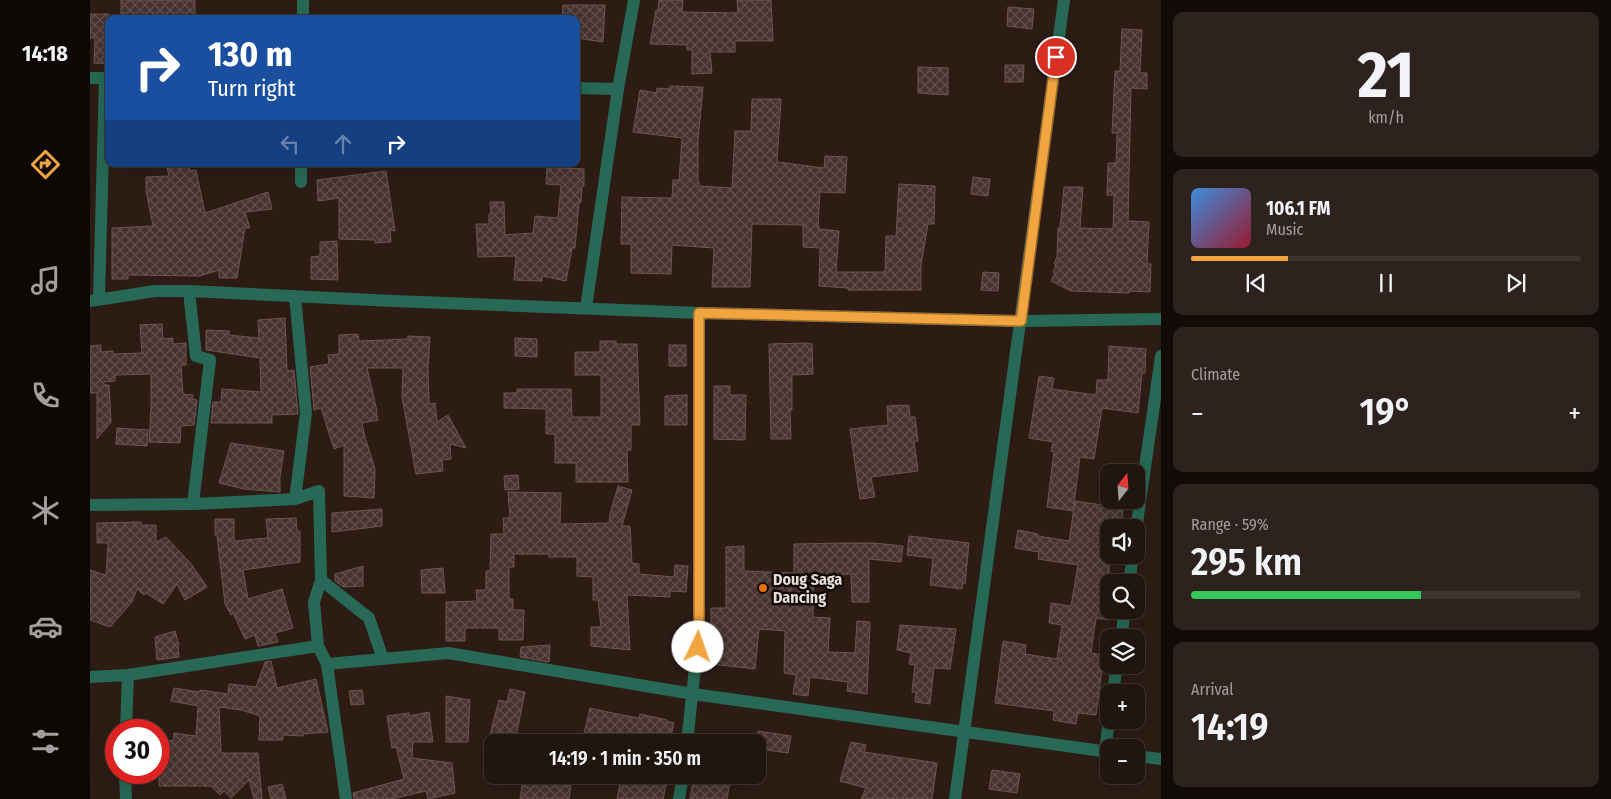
<!DOCTYPE html>
<html lang="en">
<head>
<meta charset="utf-8">
<style>
	body { margin:0; font-family:"Fira Sans Condensed",sans-serif; background:#2d221d; color:#f1f3f6; height:100vh; display:flex; flex-direction:column; font-size:19px; white-space:nowrap }
	* { box-sizing:border-box; margin:0 }
	p { font-size:16px; color:#a29f9e }
	.icon { flex:none; width:28px; height:28px; fill:none; stroke:currentColor; stroke-width:2; stroke-linecap:round; stroke-linejoin:round }
	.map { position:relative; flex:1; overflow:hidden }
	.details { display:flex; flex-direction:column; gap:12px; padding:12px; background:#120c08; width:450px }
	.details>* { flex:none }
	.banner { position:absolute; left:15px; top:15px; width:475px; height:152px; border-radius:10px; box-shadow:0 5px 20px #0002,0 0 0 1px #3e342f; background:#1a4fa0; color:#fff; overflow:hidden }
	.needle { width:32px; rotate:17deg }
	.buttons { position:absolute; left:1010px; top:464px; display:grid; gap:10px }
	.buttons a { display:grid; place-items:center; width:45px; height:45px; border-radius:10px; background:#21150f; box-shadow:0 5px 20px #0002,0 0 0 1px #3e342f; font-size:25px }
	.speed { position:absolute; left:15px; top:719px; display:flex; gap:10px; font-size:25px; font-weight:700; text-align:center }
	.speed>* { display:grid; place-content:center; width:65px; height:65px; border-radius:50%; background:#21150f; box-shadow:0 5px 20px #0002,0 0 0 1px #3e342f; line-height:1 }
	.speed .limit { border:8px solid #d22; background:#fff; color:#111 }
	.pin { position:absolute; display:grid; place-items:center; width:42px; height:42px; color:#fff; margin:-21px; border:2px solid #fff; border-radius:50%; box-shadow:0 1px 5px #0007 }
	.me { position:absolute; width:55px; margin:-28px; rotate:3deg; stroke-linejoin:round; filter:drop-shadow(0 0 4px #0008) }
	.turn { display:flex; align-items:center; gap:18px; height:105px; padding:0 20px; font-size:22px }
	.turn .icon { width:65px; height:65px; stroke-width:2.5 }
	.turn b { display:block; font-size:35px; line-height:42px }
	.lanes { display:flex; align-items:center; height:48px; padding:0 20px; background:#0003; justify-content:center; gap:25px; direction:ltr }
	.lanes .off { opacity:.35 }
	.big { font-size:38px; font-weight:600; line-height:1.1 }
	.details .card { flex:1; display:flex; flex-direction:column; justify-content:center; gap:8px; min-width:0; padding:0 18px; border-radius:10px; background:#2d221d }
	.details .dial { align-items:center; gap:0 }
	.dial b { font-size:65px; line-height:1 }
	.song { display:flex; align-items:center; gap:15px }
	.cover { width:60px; height:60px; border-radius:8px; background:linear-gradient(135deg,hsl(210 70% 55%),hsl(350 70% 35%)) }
	.played { height:5px; border-radius:2px; background:linear-gradient(90deg,#f1a540 25%,#3e342f 25%) }
	.keys { display:flex; justify-content:space-around; direction:ltr }
	.heat { display:flex; justify-content:space-between; align-items:center; font-size:28px; direction:ltr }
	.charge { height:8px; border-radius:4px; background:linear-gradient(90deg,#34c759 59%,#3e342f 0) }
	.trip { position:absolute; left:394px; top:734px; width:282px; height:50px; border-radius:10px; background:#21150f; box-shadow:0 5px 20px #0002,0 0 0 1px #3e342f; font-weight:600; line-height:50px; text-align:center }
	main { display:flex; flex:1; min-height:0 }
	.tab-bar { display:flex; flex-direction:column; width:90px; justify-content:space-around; align-items:center; background:#0d0806; color:#a29f9e }
	.tab-bar .icon { width:35px; height:35px }
	.tab-bar .active { color:#f1a540 }
	.tab-bar b { font-size:22px; color:#f1f3f6 }
	.map>svg:first-child { display:block }
</style>
</head>
<body>
<main>
<nav class="tab-bar">
<b>14:18</b>
<svg class="icon active" aria-label="directions" viewBox="0 0 24 24"><path d="M12 3l9 9-9 9-9-9zM9 14v-3h6M13 9l2 2-2 2"/></svg>
<svg class="icon" aria-label="music" viewBox="0 0 24 24"><path d="M9 18V5l10-2v13"/><circle cx="6" cy="18" r="3"/><circle cx="16" cy="16" r="3"/></svg>
<svg class="icon" aria-label="phone" viewBox="0 0 24 24"><path d="M5 4h4l2 5-3 2q2 4 5 5l2-3 5 2v4C11 20 4 13 5 4z"/></svg>
<svg class="icon" aria-label="climate" viewBox="0 0 24 24"><path d="M12 3v18M4 7l16 10M4 17L20 7"/></svg>
<svg class="icon" aria-label="car" viewBox="0 0 24 24"><path d="M5 17H2v-5l4-1 3-4h7l3 4 3 1v5h-3M9 17h6M6 11h13"/><circle cx="7" cy="17" r="2"/><circle cx="17" cy="17" r="2"/></svg>
<svg class="icon" aria-label="filters" viewBox="0 0 24 24"><path d="M4 7h16M4 17h16"/><circle cx="9" cy="7" r="2"/><circle cx="15" cy="17" r="2"/></svg>
</nav>
<div class="map">
<svg width="1071" height="799" viewBox="0 0 1071 799">
	<defs>
		<pattern id="building-cross-hatch" width="8" height="8" patternUnits="userSpaceOnUse" patternTransform="scale(1.25)"><rect width="8" height="8" fill="#47332f"/><path d="M0 0l8 8M0 8l8-8" fill="none" stroke="#62504c"/></pattern>
	</defs>
	<rect width="100%" height="100%" fill="#2c1c14"/>
	<!-- building -->
	<path fill="url(#building-cross-hatch)" stroke="#6c5651" d="M31,0H105V19H31Z
		M569,0H593L592,12L648,13L647,0H681L683,41H645V52H620L622,73L602,74V50H597V45L560,44L566,10H568Z
		M473,5H515L513,42L486,38V19H472Z
		M918,7L944,9L942,29L917,26Z
		M0,14H19V64L4,63L5,38H0Z
		M1032,29L1052,30L1050,73H1057V89L1041,88L1038,221L1059,222L1057,264H1061L1060,292L1039,291V293L981,291L961,281L965,273L963,272L966,265L964,264L967,257L968,228H970L974,187H993L990,228L1023,229L1024,195H1017L1018,163H1026L1027,133H1022L1025,71H1030Z
		M915,65H934L933,82H915Z
		M828,67L858,68V95L828,93Z
		M580,86L613,87L608,141V181H609V186L642,188L645,131H661L662,99H691L687,162L734,168L735,156L757,157L755,193L730,192L728,226H729V229L749,231L746,272H795L796,236H806L809,184L845,186L844,224H838L831,265V290H758V288L729,286L730,248L713,247V225L662,224L660,287H622L624,248L582,245L581,274L541,273V244H531L532,197L582,198L583,180H589L592,138L543,132L550,90L566,93L567,88L579,89Z
		M76,164H98L100,171L106,170L115,213L178,192L182,209L155,212L160,228H155L147,278H129V270L110,276L38,275V279H22V228L63,226L56,191V177L79,176Z
		M457,167L494,169V186H492L491,202H489L485,248H482L476,281L452,276V281L424,280L426,256L388,257L386,224H399V214H401L400,202H414L415,235L443,233L445,216L468,218L471,185L456,184Z
		M296,171L305,231L300,230L301,242L285,243V240L249,239V198L228,201L227,180Z
		M883,177L900,179L898,196L881,194Z
		M247,241L248,280L221,279V257L230,256V242Z
		M893,272L909,273L908,291L891,290Z
		M195,318L197,371L204,370L208,414L182,415V423H121L123,402H131L132,389L171,392L170,358L116,350V330L139,331V335L169,338L168,320Z
		M72,324L73,339L83,338V344L96,343V365H91L93,394L103,395L102,399L107,400L104,425L91,426L90,443L59,442L61,407V374L25,375V381L14,382V385H19L21,422L7,439V393H0V346L11,345V352L23,351V354L52,353L50,325Z
		M268,334L269,341L318,339V336L340,337L338,367L339,404L345,403L347,422L358,415L376,448L360,444L361,459L352,460L353,471L326,474L312,397L313,368H277L287,411H286L288,420L272,423L275,437L285,469L284,498L254,496V445L244,449L231,408L224,410L220,367L239,364L238,355L249,354V335Z
		M425,338L447,339V357L425,356Z
		M510,341H526V344H547L550,425H541V450H537L538,482H486V463H465V434H456V409L414,408V393H427V389H481L482,417H511V375H485V352H510Z
		M718,343L722,344L723,374L702,375V410H700L701,439H681L679,344Z
		M579,345H596V366H579Z
		M1019,346L1056,349L1055,373H1052L1048,413L1012,408L1004,459L990,457L983,511L957,507L964,452L961,451L963,442L939,438L949,376L964,378L962,389L1006,395L1007,380H1018Z
		M624,386H640V395H656L655,440L624,439Z
		M597,395V425H575V396Z
		M819,405L820,417H825L828,441H824L828,471L781,477L785,497L770,499L760,429L798,425L797,406Z
		M27,428L58,430L57,446L26,444Z
		M141,443L194,451L190,476V492L154,489L129,483Z
		M428,475L429,489L415,490L414,476Z
		M528,486L542,490L532,526H540L542,563L549,564V574L584,577L585,565L598,566L596,592L580,591V597L537,595L540,650L501,646V627H511L508,600H503V577L487,576V557H459V554H424V567H419V599H423V610H434L433,640H409V628H375V641H356V602L387,601L386,590H396V571H400L401,534H414L413,518H420L418,492L471,493L470,524L519,523L520,514Z
		M985,501L1033,508L1031,528H1019V620L1006,618L1001,653L1014,655L1006,715L988,713L986,724L963,720L964,711L905,703L913,641L936,645L935,654L967,659L972,625L959,623L961,603L981,606L988,565L948,559L949,552L925,548L928,530L948,534V536L979,541Z
		M292,509V526L242,532V513Z
		M206,518L207,531H210V562L153,570L158,599L192,589L203,628L185,633L188,642L168,646L165,635L155,639L143,613L141,615L135,604L127,535H125V519H144V541L178,538L176,519Z
		M51,522V525H66V542L76,537L102,565L117,587L95,600L87,584L73,604L56,593L54,595L47,589L42,602L20,627L0,620V570L16,575L18,543H7V523Z
		M819,536L879,543L875,584L873,583L872,589L840,585L843,558L817,555Z
		M754,543H784L813,546L811,562L779,559V602H762L761,574L724,576L723,617L740,618L738,652L765,653L767,621L780,622L777,694L757,691L758,682L720,677L718,696L703,694L706,675L694,673L695,631L669,629L665,669L621,664V608H636V547L654,546V571L704,573V544Z
		M273,566V586L253,587L245,581V574Z
		M353,568L355,593H332L331,570Z
		M810,625L866,629L860,669L844,668L840,704L825,702L826,692H822L825,665L819,664L821,653L807,650Z
		M85,631L89,645L88,646L89,657L67,660L65,637Z
		M460,645L459,662L430,657L431,647Z
		M181,661L187,688L226,679L238,732L213,734V736L193,735V740H169L170,716L151,710L129,707L131,753H168L172,799H164L159,780L141,798L134,791L130,795L121,786H69V739L83,741L84,733L106,736L108,706L81,701L84,688L109,692L110,690L138,694L139,684L166,687L175,662Z
		M420,689L435,692L425,742H398L409,700L417,702Z
		M272,690L274,704L261,705L259,691Z
		M356,696L380,700L378,742H356Z
		M500,708L532,715L549,718L550,714L577,720L576,721L584,723L580,740L560,736L558,742H492Z
		M339,712L343,742H323L322,758L362,763L365,793L338,799L336,791L302,799H264L263,793L314,779L306,747L302,748L297,716L319,713V716Z
		M668,731L701,736L698,753L668,749Z
		M761,742L776,745L774,752L847,763L842,799H771L776,788L750,781Z
		M902,770L930,774L927,793L899,789Z
		M434,775H464L463,782L481,786L479,799H430Z
		M532,775H555L577,780L573,799H527Z
		M604,775H641L637,799H600Z
		M192,784L196,799H181L178,787Z"/>
	<g fill="none" stroke-linecap="round" stroke-linejoin="round">
		<!-- street -->
		<path stroke="#276956" stroke-width="12" d="M213,19V0
			M0,78H19
			M486,88L528,89L496,308
			M528,89L544,0
			M211,182V164
			M99,291L106,356L120,360L103,504
			M9,299L15,78
			M0,301L65,291H99L304,301L609,313L931,321L1071,319
			M205,499L216,413L205,296
			M0,505L103,504L205,499L229,491L231,580L224,602L228,646
			M1046,530L1071,356
			M231,580L279,618L293,659
			M1039,582L1043,555
			M1031,638L1035,610
			M237,664L256,799
			M0,677L38,675L228,646L237,664L358,653L603,694L1019,752
			M1023,692L1027,665
			M36,730L38,675
			M597,742L609,631V313
			M1015,752L1019,720
			M1046,756L1071,759
			M35,772L36,799
			M589,799L593,775
			M865,799L974,0"/>
	</g>
	<g fill="none" stroke-linecap="round" stroke-linejoin="round">
		<defs>
			<path id="route" d="M608,647L609,631V313L931,321L966,57"/>
		</defs>
		<!-- route casing -->
		<use href="#route" stroke="#9d6b2a" stroke-width="12"/>
		<!-- route -->
		<use href="#route" stroke="#f1a540" stroke-width="9"/>
	</g>
	<!-- markers -->
	<circle fill="#e8710a" stroke="#0f0806" stroke-width="2" cx="673" cy="588" r="5"/>
	<g text-anchor="middle" stroke-width="5" stroke-linejoin="round" paint-order="stroke">
		<!-- poi labels -->
		<g font-size="16" font-weight="bold" fill="#e8dcd7" stroke="#0f0806" text-anchor="start">
			<text x="683" y="585">Doug Saga<tspan x="683" dy="18">Dancing</tspan></text>
		</g>
	</g>
</svg>
<div class="buttons">
<a><svg class="needle" viewBox="-14 -14 28 28"><path d="M0-13l5 13h-10z" fill="#e53935"/><path d="M0 13l5-13h-10z" fill="#a29f9e"/></svg></a>
<a><svg class="icon" aria-label="sound" viewBox="0 0 24 24"><path d="M4 9h4l5-4v14l-5-4H4zM17 9q2 3 0 6"/></svg></a>
<a><svg class="icon" aria-label="search" viewBox="0 0 24 24"><circle cx="10" cy="10" r="6"/><path d="M15 15l6 6"/></svg></a>
<a><svg class="icon" aria-label="layers" viewBox="0 0 24 24"><path d="M12 4l9 5-9 5-9-5zM3 14l9 5 9-5"/></svg></a>
<a>+</a>
<a>−</a>
</div>
<div class="speed"><div class="limit">30</div></div>
<div class="pin" style="left:966px;top:57px;background:#d93025"><svg class="icon" aria-label="arrive" viewBox="0 0 24 24"><path d="M6 21V4h12l-3 4 3 4H6"/></svg></div>
<svg class="me" style="left:608px;top:647px" viewBox="-20 -20 40 40"><circle r="19" fill="#fff"/><path d="M0-13L10 11 0 6-10 11z" fill="#f1a540"/></svg>
<div class="trip">14:19 · 1 min · 350 m</div>
<div class="banner">
<div class="turn"><svg class="icon" aria-label="right" viewBox="0 0 24 24"><path d="M7 20v-9h11M14 6l5 5-5 5"/></svg><div><b>130 m</b>Turn right</div></div>
<div class="lanes"><svg class="icon off" aria-label="left" viewBox="0 0 24 24"><path d="M17 20v-9H6M10 6l-5 5 5 5"/></svg><svg class="icon off" aria-label="ahead" viewBox="0 0 24 24"><path d="M12 20V5M6 11l6-6 6 6"/></svg><svg class="icon" aria-label="right" viewBox="0 0 24 24"><path d="M7 20v-9h11M14 6l5 5-5 5"/></svg></div>
</div>
</div>
<section class="details">
<div class="card dial"><b>21</b><p>km/h</p></div>
<div class="card">
<div class="song"><i class="cover"></i><div><b>106.1 FM</b><p>Music</p></div></div>
<div class="played"></div>
<div class="keys"><svg class="icon" aria-label="previous" viewBox="0 0 24 24"><path d="M18 5L8 12l10 7zM5 5v14"/></svg><svg class="icon" aria-label="pause" viewBox="0 0 24 24"><path d="M8 5v14M16 5v14"/></svg><svg class="icon" aria-label="next" viewBox="0 0 24 24"><path d="M6 5l10 7-10 7zM19 5v14"/></svg></div>
</div>
<div class="card"><p>Climate</p>
<div class="heat"><a>−</a><b class="big">19°</b><a>+</a></div>
</div>
<div class="card"><p>Range · 59%</p><b class="big">295 km</b><div class="charge"></div></div>
<div class="card"><p>Arrival</p><b class="big">14:19</b></div>
</section>
</main>
</body>
</html>
